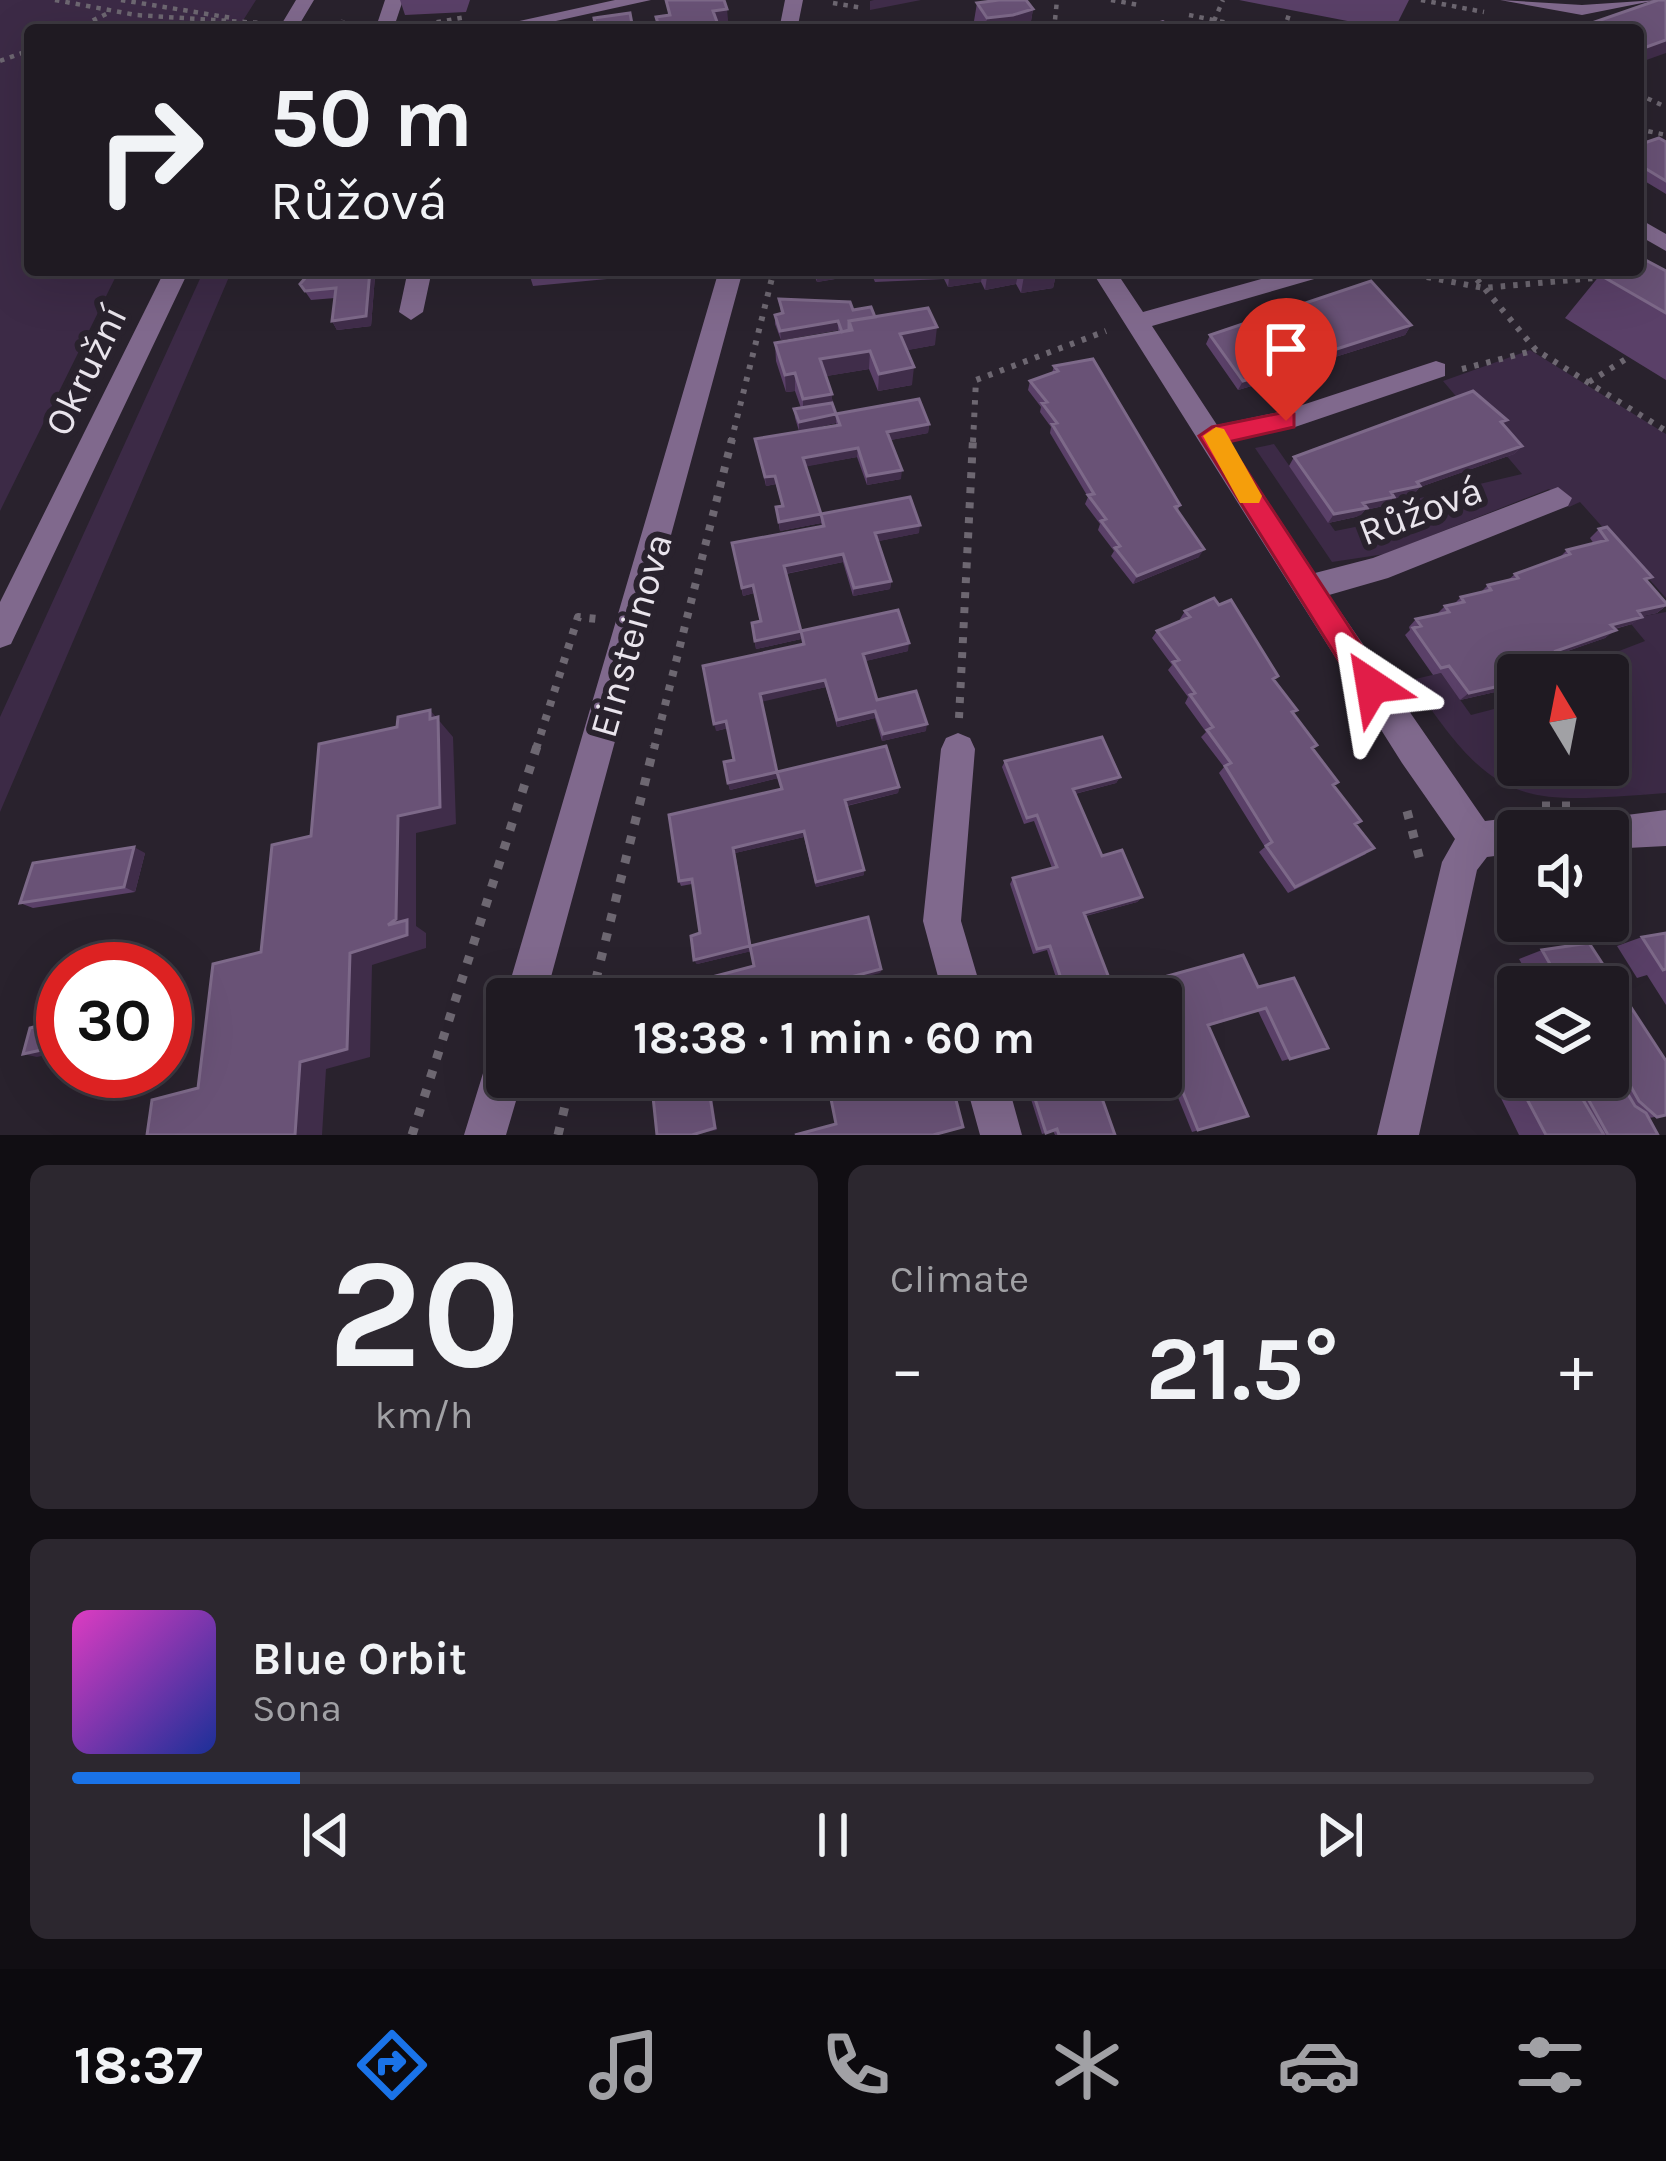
<!DOCTYPE html>
<html lang="en">
<head>
<meta charset="utf-8">
<style>
	body { margin:0; font-family:Karla,sans-serif; background:#2c272f; color:#f1f3f6; height:100vh; display:flex; flex-direction:column; font-size:45px; white-space:nowrap }
	* { box-sizing:border-box; margin:0 }
	p { font-size:39px; color:#a1a1a5 }
	.icon { flex:none; width:66px; height:66px; fill:none; stroke:currentColor; stroke-width:2; stroke-linecap:round; stroke-linejoin:round }
	.map { position:relative; height:1135px; overflow:hidden }
	.side { display:flex; flex-direction:column; gap:30px; padding:30px; background:#110e13; flex:1 }
	.side>* { flex:none }
	.hud { position:absolute; left:24px; top:24px; width:1620px; height:252px; border-radius:12px; box-shadow:0 12px 48px #0002,0 0 0 3px #3c3840; background:#1f1a22; color:#f1f3f6; overflow:hidden }
	.needle { width:78px; rotate:350deg }
	.tools { position:absolute; left:1497px; top:654px; display:grid; gap:24px }
	.tools a { display:grid; place-items:center; width:132px; height:132px; border-radius:12px; background:#1f1a22; box-shadow:0 12px 48px #0002,0 0 0 3px #3c3840; font-size:60px }
	.speed { position:absolute; left:36px; top:942px; display:flex; gap:24px; font-size:60px; font-weight:700; text-align:center }
	.speed>* { display:grid; place-content:center; width:156px; height:156px; border-radius:50%; background:#1f1a22; box-shadow:0 12px 48px #0002,0 0 0 3px #3c3840; line-height:1 }
	.speed .limit { border:18px solid #d22; background:#fff; color:#111 }
	.pin { position:absolute; display:grid; place-items:center; width:102px; height:102px; color:#fff; margin:-123px -51px; border-radius:50% 50% 50% 0; rotate:-45deg; box-shadow:0 0 12px #0007 }
	.pin .icon { rotate:45deg }
	.me { position:absolute; width:132px; margin:-66px; rotate:327deg; stroke-linejoin:round; filter:drop-shadow(0 0 9px #0008) }
	.turn { display:flex; align-items:center; gap:42px; height:252px; padding:0 48px; font-size:54px }
	.turn .icon { width:156px; height:156px; stroke-width:2.5 }
	.turn b { display:block; font-size:84px; line-height:102px }
	.big { font-size:90px; font-weight:700; line-height:1.1 }
	.side .widget { flex:1; display:flex; flex-direction:column; justify-content:center; gap:18px; min-width:0; padding:0 42px; border-radius:18px; background:#2c272f }
	.side .dial { align-items:center; gap:0 }
	.dial b { font-size:156px; line-height:1 }
	.song { display:flex; align-items:center; gap:36px }
	.cover { width:144px; height:144px; border-radius:18px; background:linear-gradient(135deg,hsl(310 70% 55%),hsl(230 70% 35%)) }
	.played { height:12px; border-radius:6px; background:linear-gradient(90deg,#1a73e8 15%,#3c3840 15%) }
	.keys { display:flex; justify-content:space-around; direction:ltr }
	.heat { display:flex; justify-content:space-between; align-items:center; font-size:66px; direction:ltr }
	.side .tiles { flex:1; display:grid; gap:30px; grid-template-columns:1fr 1fr }
	.widget:last-child { grid-column:span 2 }
	.trip { position:absolute; left:486px; top:978px; width:696px; height:120px; border-radius:12px; background:#1f1a22; box-shadow:0 12px 48px #0002,0 0 0 3px #3c3840; font-weight:700; line-height:120px; text-align:center }
	.tab-bar { display:flex; height:192px; justify-content:space-around; align-items:center; background:#0c0a0e; color:#a1a1a5 }
	.tab-bar .icon { width:84px; height:84px }
	.tab-bar .on { color:#1a73e8 }
	.tab-bar b { font-size:54px; color:#f1f3f6 }
	.map>svg:first-child { display:block }
</style>
</head>
<body>
<div class="map">
<svg width="1666" height="1135" viewBox="0 0 1666 1135">
	<rect width="100%" height="100%" fill="#29222d"/>
	<!-- green -->
	<path fill="#3c2a46" d="M0,0H256L237,30H30V270H119L0,511Z
		M204,270H232L0,812V717Z
		M1530,350L1666,434V598L1580,502L1569,507L1549,489L1385,554L1332,562L1255,448L1274,444L1335,531L1395,519L1386,506L1522,474L1443,381Z
		M1666,612V793C1519,804 1496,808 1411,680L1441,673L1471,715L1517,703L1518,765H1608V675H1591L1588,663L1645,641L1627,619Z"/>
	<g fill="none" stroke-linecap="round" stroke-linejoin="round">
		<!-- path-far3 -->
		<path stroke="#6d6771" stroke-width="4.5" stroke-dasharray="4.5 6" stroke-linecap="butt" d="M55,0L136,15L260,23
			M121,0L232,18
			M1111,0L1139,5
			M1421,0L1484,12
			M833,3L863,8
			M1189,15L1262,30
			M1214,21L1223,0
			M416,26L466,17
			M74,30L110,12
			M339,30L343,20
			M1054,30L1057,0
			M1284,30L1290,11
			M1358,30L1359,24
			M0,61L30,50
			M1638,94L1666,107
			M1638,129L1666,135"/>
		<!-- path-far2 -->
		<path stroke="#6d6771" stroke-width="6" stroke-dasharray="4.5 8" stroke-linecap="butt" d="M1390,270L1484,288L1605,277
			M1469,270L1536,350L1666,431
			M1462,369L1536,350
			M1589,382L1629,357
			M731,442L774,270
			M973,442L976,380L1106,331"/>
		<!-- path-far1 -->
		<path stroke="#6d6771" stroke-width="8" stroke-dasharray="6 9" stroke-linecap="butt" d="M959,718L973,439
			M536,749L578,617L597,619
			M654,749L732,439"/>
		<!-- path -->
		<path stroke="#6d6771" stroke-width="9" stroke-dasharray="8 12" stroke-linecap="butt" d="M1542,806H1581
			M1407,811L1420,860
			M591,999L654,746
			M412,1135L537,746
			M558,1135L572,1077"/>
		<!-- minor -->
		<path fill="#80698d" fill-rule="evenodd" d="M296,0H314L296,30H278Z
			M385,0H403L393,30H375Z
			M615,0H651L515,30H479Z
			M785,0H803L797,30H779Z
			M1500,0L1582,5L1657,0L1582,15Z
			M1163,20L1172,25L1169,29L1132,30Z
			M1638,218L1666,234V251L1638,235Z
			M165,270H189L11,644L0,648V602Z
			M408,270H432L423,312L411,320L399,312Z
			M719,270H743L545,999H507V1004L505,999Z
			M1091,270H1115L1143,312L1293,270H1332L1328,275L1152,326L1217,425L1284,411L1436,361L1445,364V376L1295,427L1229,442L1315,573L1373,558L1558,487L1572,498L1568,506L1388,578L1329,595L1485,821L1518,817L1531,822L1534,831H1518V853L1487,857L1477,870L1419,1135H1377L1442,862L1455,839L1402,763Z
			M958,733L970,738L975,749L961,921L984,999H944L923,921L941,749L946,738Z
			M1666,810V846L1608,849V831H1590L1595,819Z
			M507,1038V1077H523L506,1135H464L492,1044Z
			M964,1077H1006L1022,1135H980Z"/>
	</g>
	<!-- wall -->
	<path fill="#5a4068" d="M400,0H470L466,12L405,15Z
		M1239,0H1409L1394,30Z
		M977,3L1033,9L1030,27L1019,30H981L974,21Z
		M1666,142V194L1638,177V145Z
		M528,270H624L625,273L607,279L533,286Z
		M812,270H1057L1053,288L1021,293L1016,284L985,290L981,282L948,287L944,279L875,282L871,273L817,282Z
		M1666,271V380L1565,318L1600,275Z
		M336,272L385,275L375,276L371,326L337,330L332,321L335,298L311,300L300,284Z
		M779,299L853,310L875,317L935,345L907,350L912,385L878,391L869,369L826,376L836,414L929,424L928,433L890,440L901,479L867,485L857,457L806,466L821,514L919,533L878,541L891,581L890,589L853,596L843,562L786,574L801,639L756,649L752,623L760,622L754,593L743,596L732,543L822,526L821,523L780,531L776,507L782,506L776,484L766,486L755,439L837,425L836,423L799,431L795,418L794,409L801,408L795,391L786,392L776,361L775,343L839,333L838,330L781,340L775,324V315L781,314Z
		M1411,325L1405,335L1319,362L1316,367L1238,390L1206,344L1210,335Z
		M1054,366L1180,505L1178,510L1199,557L1133,584L1111,556L1114,551L1098,530L1100,524L1085,504L1088,497L1050,433L1051,427L1040,412L1041,407L1028,390L1030,381L1052,373Z
		M1503,425L1522,446L1514,454L1420,487L1413,495L1392,499L1388,505L1365,510L1360,516L1328,523L1289,466L1294,457Z
		M1599,529L1666,603V606L1657,613L1642,616L1632,624L1615,629L1605,638L1559,654L1551,664L1531,669L1518,675V679L1503,683L1504,685L1495,692L1460,700L1441,673L1433,675L1405,635L1410,630L1409,627L1416,619L1437,614L1445,606L1454,604L1461,597L1480,593L1488,585L1508,580L1515,574L1558,559L1567,550L1594,544L1590,538Z
		M1185,611L1274,681L1293,714L1317,745L1313,749L1356,825L1366,854L1288,893L1259,852L1265,847L1219,773L1224,767L1201,737L1206,732L1185,703L1188,697L1168,670L1172,665L1152,638L1157,631L1182,621L1180,619Z
		M801,631L908,651L865,661L877,700L926,731L882,741L875,718L837,727L826,687L761,701L777,772L899,787L898,793L847,806L864,875L816,887L804,837L735,853L751,946L881,969L880,973L754,966L751,951L697,964L694,960L700,933L692,884L681,886L679,881L781,789L778,778L730,790L728,783L734,760L728,728L716,731L802,644Z
		M1005,761L1120,777L1116,783L1075,794L1102,856L1142,897L1137,902L1086,916L1110,995L1096,999H1063L1047,950L1033,954L1010,884L1013,878L1052,868L1034,821L1024,824L1002,767Z
		M145,853L135,892L33,908L20,903Z
		M1666,933V1005L1647,975L1637,978L1617,946L1642,937Z
		M1589,943L1666,1115L1649,1118L1658,1135H1519L1497,1090L1551,1081L1548,1077H1608V987H1535L1519,959L1542,950Z
		M1128,987H1258L1328,1048L1282,1061L1258,1011L1209,1026L1248,1116L1192,1132L1166,1068L1161,999H1126L1123,991Z
		M1518,1020V1039L1510,1023Z
		M1024,1077H1135L1098,1088L1115,1135H1055L1053,1131L1042,1134Z"/>
	<!-- shaded-wall -->
	<path fill="#402d4a" d="M874,0H921L870,10V1Z
		M727,9L729,30H715L713,11Z
		M1033,9L1030,27L1019,30H985L987,18Z
		M632,24L633,30H597L596,28Z
		M1666,40V53L1638,63V50Z
		M370,270H385V275L375,276L371,326L337,330L332,321Z
		M604,270H624L625,273L607,279Z
		M816,270H871V273L817,282Z
		M950,270H983L981,282L948,287Z
		M988,270H1019L1016,284L985,290Z
		M1025,270H1057L1053,288L1021,293Z
		M838,321V330L781,340L780,331Z
		M1411,325L1405,335L1319,362L1316,367L1238,390L1243,381Z
		M937,327L935,345L898,352L900,334Z
		M870,351L869,369L821,377L820,359Z
		M914,367L912,385L878,391L879,374Z
		M795,373V391L786,392L785,375Z
		M832,394V412L803,417V399Z
		M836,414V423L799,431V422Z
		M929,424L928,433L886,441L887,432Z
		M1522,446L1514,454L1420,487L1413,495L1392,499L1388,505L1365,510L1360,516L1328,523L1334,514L1417,482Z
		M858,448L857,457L804,467L803,458Z
		M902,470L901,479L867,485V476Z
		M775,476L776,484L766,486L765,477Z
		M821,514V523L780,531L779,522Z
		M920,525L919,533L875,542V533Z
		M1204,549L1199,557L1133,584L1137,576Z
		M843,554V562L784,574V566Z
		M891,581L890,589L853,596L854,588Z
		M753,585L754,593L743,596L742,588Z
		M1666,605L1657,613L1627,619L1638,611Z
		M1642,617L1632,624L1601,632L1611,625Z
		M1616,630L1605,638L1547,658L1556,651Z
		M801,631V639L756,649L755,641Z
		M909,643L908,651L862,662L863,654Z
		M1561,657L1551,664L1518,672L1528,664Z
		M1532,670L1526,675H1518V679L1491,686L1500,679Z
		M825,680L826,687L761,702L760,694Z
		M1504,685L1495,692L1460,700L1469,693Z
		M430,710L453,737L456,824L416,833V926L426,933V948L372,965L370,1057L326,1069L322,1135H295L300,1062L350,953L388,925L398,816L430,719Z
		M875,711V718L837,727V720Z
		M726,721L728,728L716,731L714,724Z
		M927,724L926,731L882,741L883,734Z
		M777,772L778,778L730,790L728,783Z
		M1120,777L1116,783L1070,795L1073,789Z
		M899,787L898,793L845,806V800Z
		M804,831V837L735,853L752,951L697,964L694,960L733,848Z
		M134,847L145,853L135,892L124,887Z
		M864,870V875L816,887V882Z
		M1142,897L1137,902L1080,917L1084,913Z
		M881,969L880,973L824,987V984Z
		M56,1021L63,1023V1051L37,1057L23,1054Z
		M707,1077H709L717,1130L692,1135Z"/>
	<!-- building -->
	<path fill="#695276" stroke="#7d6989" stroke-width="3" d="M666,0H724L727,9L713,11L720,30H660L656,17L670,15Z
		M999,0H1026L1033,9L1013,15L987,18L977,3Z
		M1658,0H1666V40L1638,50V30H1596L1586,25Z
		M630,13L632,24L596,28L594,18Z
		M892,24L895,30L845,29Z
		M1659,138L1666,142V181L1638,164V145Z
		M1638,256L1666,271V313L1600,275L1608,270H1638Z
		M336,270H370L366,316L332,321L336,288L305,291L300,284L307,276L336,272Z
		M1371,281L1411,325L1318,355L1321,358L1243,381L1210,335Z
		M779,299L850,302L853,310L871,307L875,317L849,321V330L842,332L838,321L780,331L775,315L783,313Z
		M928,308L937,327L900,334L914,367L879,374L870,351L820,359L832,394L803,399L795,373L785,375L775,343L852,330L849,321Z
		M1093,359L1180,505L1175,507L1204,549L1137,576L1115,548L1120,546L1101,521L1106,519L1088,495L1094,494L1052,424L1057,423L1042,403L1047,402L1030,381L1058,371L1054,366Z
		M1473,391L1507,420L1501,422L1522,446L1417,482L1420,486L1391,492L1394,497L1363,503L1367,508L1334,514L1294,457Z
		M919,399L929,424L887,432L902,470L867,476L858,448L803,458L821,514L910,497L920,525L875,533L891,581L854,588L843,554L784,566L801,631L755,641L752,623L761,621L753,585L742,588L732,543L824,526L821,514L779,522L776,507L783,506L775,476L765,477L755,439L840,425L836,414Z
		M832,403L836,414L799,422L794,409Z
		M1607,527L1652,577L1645,579L1666,603V605L1638,611L1642,617L1611,625L1616,630L1556,651L1561,657L1528,664L1532,670L1500,679L1504,685L1469,693L1449,666L1441,668L1413,628L1421,626L1416,619L1449,612L1445,606L1464,602L1461,597L1491,590L1488,585L1518,578L1515,574L1570,554L1567,550L1607,540L1599,529Z
		M1214,598L1219,605L1231,600L1278,676L1273,679L1297,710L1292,712L1317,745L1312,748L1338,782L1333,785L1361,821L1355,824L1374,848L1295,887L1266,846L1272,842L1225,766L1231,763L1207,730L1213,727L1190,695L1195,693L1173,662L1179,660L1157,631L1190,617L1185,611Z
		M898,610L909,643L863,654L877,700L916,691L927,724L883,734L875,711L837,720L825,680L760,694L777,772L886,746L899,787L845,800L864,870L816,882L804,831L733,848L750,946L694,960L691,936L700,933L692,879L679,881L669,815L782,789L777,772L728,783L724,762L734,760L726,721L714,724L703,666L804,644L801,631Z
		M430,710V719L438,717L440,807L398,816L396,919L388,925L407,920V935L350,953L347,1049L300,1062L295,1135H147L152,1100L198,1088L213,964L261,952L272,845L311,836L319,744L397,727L398,717Z
		M1102,737L1120,777L1073,789L1102,856L1122,850L1142,897L1084,913L1114,991L1088,999H1068L1050,946L1037,949L1013,878L1057,867L1037,815L1027,818L1005,761Z
		M134,847L124,887L20,903L33,863Z
		M868,917L881,969L824,984L827,999H628L754,966L750,946Z
		M1666,933V969L1663,970L1642,937Z
		M1589,943L1666,1061V1115L1657,1117L1639,1101L1608,1046V987H1563L1542,950Z
		M1243,955L1258,987L1294,978L1328,1048L1290,1059L1266,1008L1208,1025L1248,1116L1198,1130L1172,1065L1161,1069V999H1133L1128,987Z
		M56,1021L51,1048L23,1054L30,1028Z
		M1608,1061L1635,1106L1646,1113L1658,1135H1608L1576,1077H1608Z
		M637,1077H707L715,1128L692,1135H657L652,1087L638,1090Z
		M909,1077H950L963,1127L933,1135H795L836,1124L831,1099Z
		M1028,1077H1132L1098,1087L1115,1135H1059L1057,1129L1046,1133Z
		M1570,1078L1604,1135H1546L1520,1086Z"/>
	<!-- route -->
	<path fill="#e11d48" stroke="#92132f" stroke-width="3" d="M1286,412L1294,414V427L1228,442L1382,677L1386,686L1382,696L1372,700L1361,696L1199,436L1212,427Z"/>
	<!-- slow -->
	<path fill="#f59e0b" d="M1216,427L1224,429L1262,496L1259,503H1240L1203,436Z"/>
	<g text-anchor="middle" stroke-width="12" stroke-linejoin="round" paint-order="stroke">
		<!-- street labels -->
		<g font-size="39" fill="#e9e4ec" stroke="#29222d">
			<text transform="translate(85 370) rotate(-64)" y="14">Okružní</text>
			<text transform="translate(1420 510) rotate(-21)" y="14">Růžová</text>
			<text transform="translate(630 635) rotate(-74)" y="14">Einsteinova</text>
		</g>
	</g>
</svg>
<div class="tools">
<a><svg class="needle" viewBox="-14 -14 28 28"><path d="M0-13l5 13h-10z" fill="#e53935"/><path d="M0 13l5-13h-10z" fill="#a1a1a5"/></svg></a>
<a><svg class="icon" aria-label="sound" viewBox="0 0 24 24"><path d="M4 9h4l5-4v14l-5-4H4zM17 9q2 3 0 6"/></svg></a>
<a><svg class="icon" aria-label="layers" viewBox="0 0 24 24"><path d="M12 4l9 5-9 5-9-5zM3 14l9 5 9-5"/></svg></a>
</div>
<div class="speed"><div class="limit">30</div></div>
<div class="pin" style="left:1286px;top:421px;background:#d93025"><svg class="icon" aria-label="arrive" viewBox="0 0 24 24"><path d="M6 21V4h12l-3 4 3 4H6"/></svg></div>
<svg class="me" style="left:1372px;top:686px" viewBox="-20 -20 40 40"><path d="M0-17L14 15 0 8-14 15z" fill="#e11d48" stroke="#fff" stroke-width="4"/></svg>
<div class="trip">18:38 · 1 min · 60 m</div>
<div class="hud">
<div class="turn"><svg class="icon" aria-label="right" viewBox="0 0 24 24"><path d="M7 20v-9h11M14 6l5 5-5 5"/></svg><div><b>50 m</b>Růžová</div></div>
</div>
</div>
<section class="side">
<div class="tiles">
<div class="widget dial"><b>20</b><p>km/h</p></div>
<div class="widget"><p>Climate</p>
<div class="heat"><a>−</a><b class="big">21.5°</b><a>+</a></div>
</div>
<div class="widget">
<div class="song"><i class="cover"></i><div><b>Blue Orbit</b><p>Sona</p></div></div>
<div class="played"></div>
<div class="keys"><svg class="icon" aria-label="previous" viewBox="0 0 24 24"><path d="M18 5L8 12l10 7zM5 5v14"/></svg><svg class="icon" aria-label="pause" viewBox="0 0 24 24"><path d="M8 5v14M16 5v14"/></svg><svg class="icon" aria-label="next" viewBox="0 0 24 24"><path d="M6 5l10 7-10 7zM19 5v14"/></svg></div>
</div>
</div>
</section>
<nav class="tab-bar">
<b>18:37</b>
<svg class="icon on" aria-label="directions" viewBox="0 0 24 24"><path d="M12 3l9 9-9 9-9-9zM9 14v-3h6M13 9l2 2-2 2"/></svg>
<svg class="icon" aria-label="music" viewBox="0 0 24 24"><path d="M9 18V5l10-2v13"/><circle cx="6" cy="18" r="3"/><circle cx="16" cy="16" r="3"/></svg>
<svg class="icon" aria-label="phone" viewBox="0 0 24 24"><path d="M5 4h4l2 5-3 2q2 4 5 5l2-3 5 2v4C11 20 4 13 5 4z"/></svg>
<svg class="icon" aria-label="climate" viewBox="0 0 24 24"><path d="M12 3v18M4 7l16 10M4 17L20 7"/></svg>
<svg class="icon" aria-label="car" viewBox="0 0 24 24"><path d="M5 17H2v-5l4-1 3-4h7l3 4 3 1v5h-3M9 17h6M6 11h13"/><circle cx="7" cy="17" r="2"/><circle cx="17" cy="17" r="2"/></svg>
<svg class="icon" aria-label="filters" viewBox="0 0 24 24"><path d="M4 7h16M4 17h16"/><circle cx="9" cy="7" r="2"/><circle cx="15" cy="17" r="2"/></svg>
</nav>
</body>
</html>
